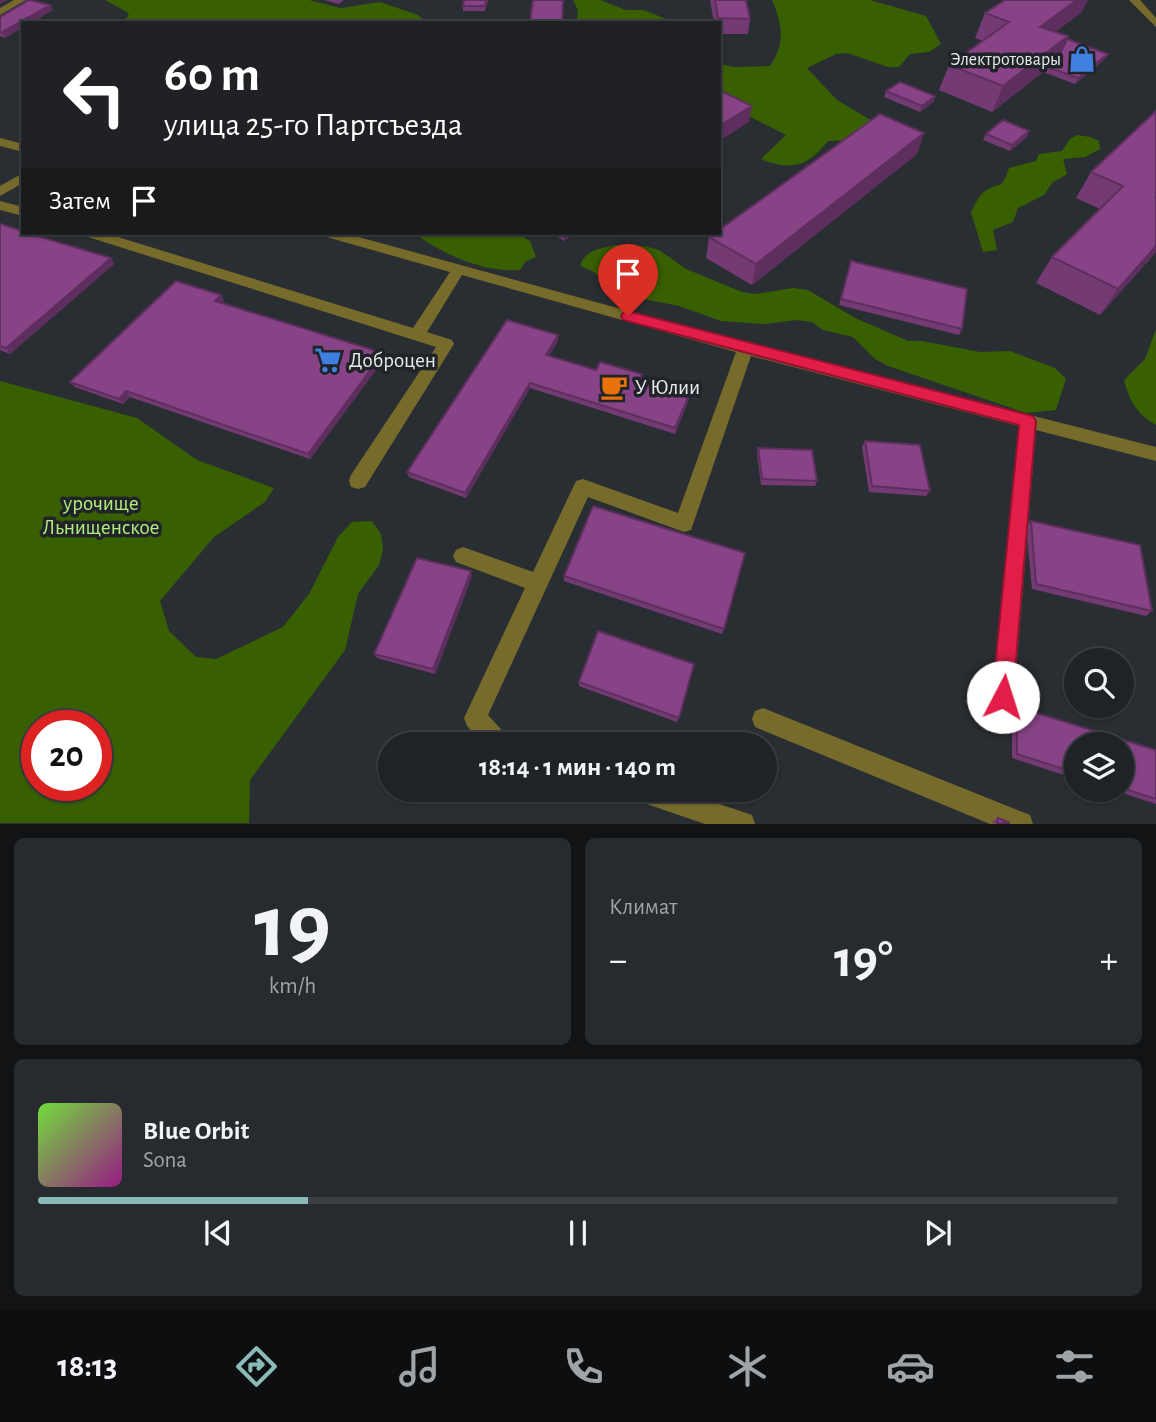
<!DOCTYPE html>
<html lang="ru">
<head>
<meta charset="utf-8">
<style>
	body { margin:0; font-family:"Alegreya Sans",sans-serif; background:#272a2e; color:#f1f3f6; height:100vh; display:flex; flex-direction:column; font-size:26px; white-space:nowrap }
	* { box-sizing:border-box; margin:0 }
	p { font-size:23px; color:#a1a4a7 }
	.icon { flex:none; width:38px; height:38px; fill:none; stroke:currentColor; stroke-width:2; stroke-linecap:round; stroke-linejoin:round }
	.map { position:relative; height:824px; overflow:hidden }
	.details { display:flex; flex-direction:column; gap:14px; padding:14px; background:#111315; flex:1 }
	.details>* { flex:none }
	.hud { position:absolute; left:21px; top:21px; width:700px; height:214px; border-radius:0px; box-shadow:0 2px 5px #0004,0 0 0 2px #3c3f43; background:#202124; color:#fff; overflow:hidden }
	.controls { position:absolute; left:1064px; top:648px; display:grid; gap:14px }
	.controls a { display:grid; place-items:center; width:70px; height:70px; border-radius:50%; background:#1f2226; box-shadow:0 2px 5px #0004,0 0 0 2px #3c3f43; font-size:35px }
	.speed { position:absolute; left:21px; top:710px; display:flex; gap:14px; font-size:35px; font-weight:700; text-align:center }
	.speed>* { display:grid; place-content:center; width:91px; height:91px; border-radius:50%; background:#1f2226; box-shadow:0 2px 5px #0004,0 0 0 2px #3c3f43; line-height:1 }
	.speed .limit { border:10px solid #d22; background:#fff; color:#111 }
	.pin { position:absolute; display:grid; place-items:center; width:60px; height:60px; color:#fff; margin:-72px -30px; border-radius:50% 50% 50% 0; rotate:-45deg; box-shadow:0 0 7px #0007 }
	.pin .icon { rotate:45deg }
	.me { position:absolute; width:77px; margin:-38px; rotate:5deg; stroke-linejoin:round; filter:drop-shadow(0 0 5px #0008) }
	.turn { display:flex; align-items:center; gap:24px; height:147px; padding:0 28px; font-size:32px }
	.turn .icon { width:91px; height:91px; stroke-width:2.5 }
	.turn b { display:block; font-size:49px; line-height:60px }
	.then { display:flex; align-items:center; height:66px; padding:0 28px; background:#0003; gap:14px; font-size:26px }
	.big { font-size:52px; font-weight:700; line-height:1.1 }
	.details .widget { flex:1; display:flex; flex-direction:column; justify-content:center; gap:10px; min-width:0; padding:0 24px; border-radius:10px; background:#272a2e }
	.details .dial { align-items:center; gap:0 }
	.dial b { font-size:91px; line-height:1 }
	.song { display:flex; align-items:center; gap:21px }
	.cover { width:84px; height:84px; border-radius:10px; background:linear-gradient(135deg,hsl(100 70% 55%),hsl(310 70% 35%)) }
	.played { height:7px; border-radius:4px; background:linear-gradient(90deg,#8bbbb9 25%,#3c3f43 25%) }
	.keys { display:flex; justify-content:space-around; direction:ltr }
	.heat { display:flex; justify-content:space-between; align-items:center; font-size:38px; direction:ltr }
	.details .tiles { flex:1; display:grid; gap:14px; grid-template-columns:1fr 1fr }
	.widget:last-child { grid-column:span 2 }
	.trip { position:absolute; left:378px; top:732px; width:399px; height:70px; border-radius:35px; background:#1f2226; box-shadow:0 2px 5px #0004,0 0 0 2px #3c3f43; font-weight:700; line-height:70px; text-align:center }
	.menu { display:flex; height:112px; justify-content:space-around; align-items:center; background:#0c0e0f; color:#a1a4a7 }
	.menu .icon { width:49px; height:49px }
	.menu .current { color:#8bbbb9 }
	.menu b { font-size:32px; color:#f1f3f6 }
	.map>svg:first-child { display:block }
</style>
</head>
<body>
<div class="map">
<svg width="1156" height="824" viewBox="0 0 1156 824">
	<rect width="100%" height="100%" fill="#292e33"/>
	<!-- green -->
	<path fill="#396000" fill-rule="evenodd" d="M105,0H309L341,8L380,2L418,15L427,23H118L129,16L127,12Z
		M573,0H600L626,10H643L677,23H571L577,19L578,10Z
		M772,0H870L926,16L941,44L929,52L910,54L899,67H888L847,53L836,54L807,68L837,100L879,125L850,140L828,141C807,167 792,171 761,159L786,135L737,110L719,105V64L735,67L770,66C786,44 782,23 772,0Z
		M1077,135L1090,137L1099,141L1100,149L1085,157L1063,159L1067,174L1052,183L1044,195L1018,208L1013,222L993,230L997,250L983,252L971,212C975,205 978,196 985,191C1000,181 1001,192 1009,168L1036,161L1039,154L1062,151L1070,139Z
		M414,233H516L530,241L536,257L525,262L520,270C484,273 442,254 414,233Z
		M615,245L645,246L659,250L686,269L742,292L755,294L793,288L808,290L855,318L908,341H922L980,352L1010,351L1055,368L1066,379L1056,410L1026,413L888,366L875,359L853,337L823,330L812,322L797,320L765,324L721,321L679,306L638,298L613,287L592,271L580,266C584,250 600,249 615,245Z
		M1156,329V425C1136,413 1130,402 1124,380L1145,359Z
		M0,381L137,418L197,460L274,488L265,502L214,537L160,601L169,631L196,657L216,659L283,627L309,594L338,537L352,522L372,521L381,534L383,550L379,565L358,594L345,650L250,780L249,823H0ZM37,726H96V786H37Z"/>
	<g fill="none" stroke-linecap="round" stroke-linejoin="round">
		<!-- minor -->
		<path fill="#776b2c" fill-rule="evenodd" d="M14,0H26L0,15V8Z
			M1129,0H1140L1156,18V27Z
			M0,138L23,144V152L0,146Z
			M23,173V183L0,196V186Z
			M0,201L23,207V216L0,210Z
			M83,233H105L413,328L450,272L323,236L321,233H344L745,343L1156,447V461L1036,430L1014,697L1011,705L1003,708L995,705L992,697L1019,426L751,356L691,530L684,532L588,497L488,715L507,736L511,744H483L467,726L464,718L525,588L456,562L453,556L456,550L463,547L533,572L576,481L583,479L678,513L736,352L462,275L427,332L452,340L454,344L365,487L358,489L351,487L349,481L351,475L436,347L85,236Z
			M763,708L1030,815L1033,824H990L755,727L752,719L755,711Z
			M626,789H675L752,815L755,824H705L629,798Z"/>
	</g>
	<!-- wall -->
	<path fill="#743a73" d="M324,0H344L339,4Z
		M488,0L485,11H463V6Z
		M710,0H746L750,19L748,34H719V23H714Z
		M50,5L53,10L23,23V27L5,38L0,36V17Z
		M1082,12L1055,32L1067,39L1105,59L1075,84L1043,72L992,112L939,90L949,65L983,41L975,38L985,13Z
		M886,91L935,96L933,102L920,112L884,97Z
		M1156,111V252L1100,315L1036,283L1052,257L1100,209L1076,198L1091,172Z
		M1029,131L1027,137L1010,151L983,140L986,134Z
		M917,154L752,285L706,258L709,237Z
		M0,224L111,258L114,264L10,354L0,350Z
		M551,233H576L564,241Z
		M851,261L962,329L959,335L839,305Z
		M221,295L224,301L221,303L383,353L384,359L310,459L130,397L123,404L75,387L70,382Z
		M558,341L549,356L596,370L642,374L639,383L688,398L687,404L675,434L530,388L466,498L409,477L407,472Z
		M865,441L930,491L926,496L869,492L862,447Z
		M758,448L817,481L815,486L761,485L757,454Z
		M1031,521L1152,611L1146,616L1032,589L1026,526Z
		M745,553L722,634L564,581V576Z
		M472,576L435,674L377,658L374,654Z
		M694,664L677,722L579,686V682Z
		M1017,707L1156,750V804L1110,789H1122V744H1076V779L1012,758V711Z
		M998,818L1010,823H992L993,821Z"/>
	<!-- shaded-wall -->
	<path fill="#5e2f5e" d="M0,0H8L0,4Z
		M1077,0H1088L1082,12L1035,47L1040,27Z
		M50,5L53,10L31,23H23V27L5,38L2,32Z
		M1068,36L1056,61L1045,66L1043,72L992,112L1003,86Z
		M1108,54L1105,59L1075,84L1078,78Z
		M935,96L933,102L920,112L922,106Z
		M752,106L749,122L719,141V126Z
		M1029,131L1027,137L1010,151L1012,145Z
		M924,133L917,154L752,285L756,264Z
		M564,233H576L564,241Z
		M1156,246V252L1100,315L1118,289Z
		M111,258L114,264L10,354L6,348Z
		M221,295L224,301L217,307L215,301Z
		M558,335V341L546,361V355Z
		M383,353L384,359L310,459L308,454Z
		M530,383V388L466,498L465,493Z
		M126,391L130,397L123,404L119,399Z
		M688,398L687,404L675,434V428Z
		M471,571L472,576L435,674L433,669Z"/>
	<!-- building -->
	<path fill="#874386" stroke="#5e2f5e" stroke-width="2" d="M29,0L50,5L2,32H0V17Z
		M464,0H486L485,6H463Z
		M533,0H563L562,22H530Z
		M715,0H746L750,19L718,18Z
		M1005,0H1077L1040,27L1068,36L1003,86L949,65L1009,22L985,13Z
		M1067,39L1108,54L1078,78L1045,66L1059,56Z
		M900,82L935,96L922,106L886,91Z
		M719,90L752,106L719,126Z
		M1156,111V196L1155,197L1156,198V246L1118,289L1052,257L1123,186L1091,172Z
		M880,114L924,133L756,264L709,237L715,233H719V230Z
		M1003,120L1029,131L1012,145L986,134Z
		M0,224L23,231V233H27L111,258L6,348L0,346Z
		M851,261L967,289L962,329L841,299Z
		M176,281L221,295L215,301L383,353L308,454L126,391L119,399L70,382Z
		M507,320L558,335L546,355L596,370L600,362L642,374L637,382L688,398L675,428L530,383L465,493L407,472Z
		M865,441L920,445L930,491L872,486Z
		M758,448L812,450L817,481L762,479Z
		M593,506L745,553L724,629L564,576Z
		M1031,521L1140,545L1152,611L1036,584Z
		M417,558L471,571L433,669L374,654Z
		M598,631L694,664L679,718L579,682Z
		M1017,707L1156,750V799L1122,788V744H1076V773L1017,754Z
		M998,818L1010,823H997Z"/>
	<!-- route -->
	<path fill="#e11d48" stroke="#92132f" stroke-width="2" d="M628,311L1033,416L1036,421L1013,697L1010,704L1003,707L996,704L992,697L1019,425L623,320L621,316L623,313Z"/>
	<!-- icons -->
	<defs>
		<symbol id="shop-bare" viewBox="-9 -9 18 18"><path d="M-5-2.5h2.3a2.7 3.5 0 0 1 5.4 0H5L5.5 6h-11ZM-1.5-2.5h3a1.5 2.3 0 0 0-3 0Z" fill="#3f7fe0" stroke="#202429" stroke-width="2.5" paint-order="stroke"/></symbol>
		<symbol id="supermarket-bare" viewBox="-9 -9 18 18"><path d="M-6-5.5h2.5l.6 2H6L4.5 2H-2.5L-4.4-4H-6ZM-1.5 3.2a1.3 1.3 0 1 0 .1 0ZM3 3.2a1.3 1.3 0 1 0 .1 0Z" fill="#3f7fe0" stroke="#202429" stroke-width="2.5" paint-order="stroke"/></symbol>
		<symbol id="cafe-bare" viewBox="-9 -9 18 18"><path d="M-5.5-4.5H6V0H3Q3 3.5 0 3.5H-2.5Q-5.5 3.5-5.5 0ZM3-3.2v2h1.7v-2ZM-6 4.5H4V6H-6Z" fill="#e8710a" stroke="#202429" stroke-width="2.5" paint-order="stroke"/></symbol>
	</defs>
	<g fill-rule="evenodd">
		<use href="#shop-bare" x="1063" y="40" width="38" height="38"/>
		<use href="#supermarket-bare" x="309" y="341" width="38" height="38"/>
		<use href="#cafe-bare" x="595" y="368" width="38" height="38"/>
	</g>
	<g text-anchor="middle" stroke-width="7" stroke-linejoin="round" paint-order="stroke">
		<!-- far-poi labels -->
		<g font-size="18" fill="#e7eaee" stroke="#202429" text-anchor="end">
			<text x="1061" y="65">Электротовары</text>
		</g>
		<!-- poi labels -->
		<g font-size="21" fill="#e7eaee" stroke="#202429" text-anchor="start">
			<text x="349" y="367">Доброцен</text>
			<text x="635" y="394">У Юлии</text>
		</g>
		<!-- park labels -->
		<g font-size="21" fill="#b3ef7c" stroke="#202429">
			<text x="101" y="510">урочище<tspan x="101" dy="24">Льнищенское</tspan></text>
		</g>
	</g>
</svg>
<div class="controls">
<a><svg class="icon" aria-label="search" viewBox="0 0 24 24"><circle cx="10" cy="10" r="6"/><path d="M15 15l6 6"/></svg></a>
<a><svg class="icon" aria-label="layers" viewBox="0 0 24 24"><path d="M12 4l9 5-9 5-9-5zM3 14l9 5 9-5"/></svg></a>
</div>
<div class="speed"><div class="limit">20</div></div>
<div class="pin" style="left:628px;top:316px;background:#d93025"><svg class="icon" aria-label="arrive" viewBox="0 0 24 24"><path d="M6 21V4h12l-3 4 3 4H6"/></svg></div>
<svg class="me" style="left:1003px;top:697px" viewBox="-20 -20 40 40"><circle r="19" fill="#fff"/><path d="M0-13L10 11 0 6-10 11z" fill="#e11d48"/></svg>
<div class="trip">18:14 · 1 мин · 140 m</div>
<div class="hud">
<div class="turn"><svg class="icon" aria-label="left" viewBox="0 0 24 24"><path d="M17 20v-9H6M10 6l-5 5 5 5"/></svg><div><b>60 m</b>улица 25-го Партсъезда</div></div>
<div class="then">Затем<svg class="icon" aria-label="arrive" viewBox="0 0 24 24"><path d="M6 21V4h12l-3 4 3 4H6"/></svg></div>
</div>
</div>
<section class="details">
<div class="tiles">
<div class="widget dial"><b>19</b><p>km/h</p></div>
<div class="widget"><p>Климат</p>
<div class="heat"><a>−</a><b class="big">19°</b><a>+</a></div>
</div>
<div class="widget">
<div class="song"><i class="cover"></i><div><b>Blue Orbit</b><p>Sona</p></div></div>
<div class="played"></div>
<div class="keys"><svg class="icon" aria-label="previous" viewBox="0 0 24 24"><path d="M18 5L8 12l10 7zM5 5v14"/></svg><svg class="icon" aria-label="pause" viewBox="0 0 24 24"><path d="M8 5v14M16 5v14"/></svg><svg class="icon" aria-label="next" viewBox="0 0 24 24"><path d="M6 5l10 7-10 7zM19 5v14"/></svg></div>
</div>
</div>
</section>
<nav class="menu">
<b>18:13</b>
<svg class="icon current" aria-label="directions" viewBox="0 0 24 24"><path d="M12 3l9 9-9 9-9-9zM9 14v-3h6M13 9l2 2-2 2"/></svg>
<svg class="icon" aria-label="music" viewBox="0 0 24 24"><path d="M9 18V5l10-2v13"/><circle cx="6" cy="18" r="3"/><circle cx="16" cy="16" r="3"/></svg>
<svg class="icon" aria-label="phone" viewBox="0 0 24 24"><path d="M5 4h4l2 5-3 2q2 4 5 5l2-3 5 2v4C11 20 4 13 5 4z"/></svg>
<svg class="icon" aria-label="climate" viewBox="0 0 24 24"><path d="M12 3v18M4 7l16 10M4 17L20 7"/></svg>
<svg class="icon" aria-label="car" viewBox="0 0 24 24"><path d="M5 17H2v-5l4-1 3-4h7l3 4 3 1v5h-3M9 17h6M6 11h13"/><circle cx="7" cy="17" r="2"/><circle cx="17" cy="17" r="2"/></svg>
<svg class="icon" aria-label="filters" viewBox="0 0 24 24"><path d="M4 7h16M4 17h16"/><circle cx="9" cy="7" r="2"/><circle cx="15" cy="17" r="2"/></svg>
</nav>
</body>
</html>
